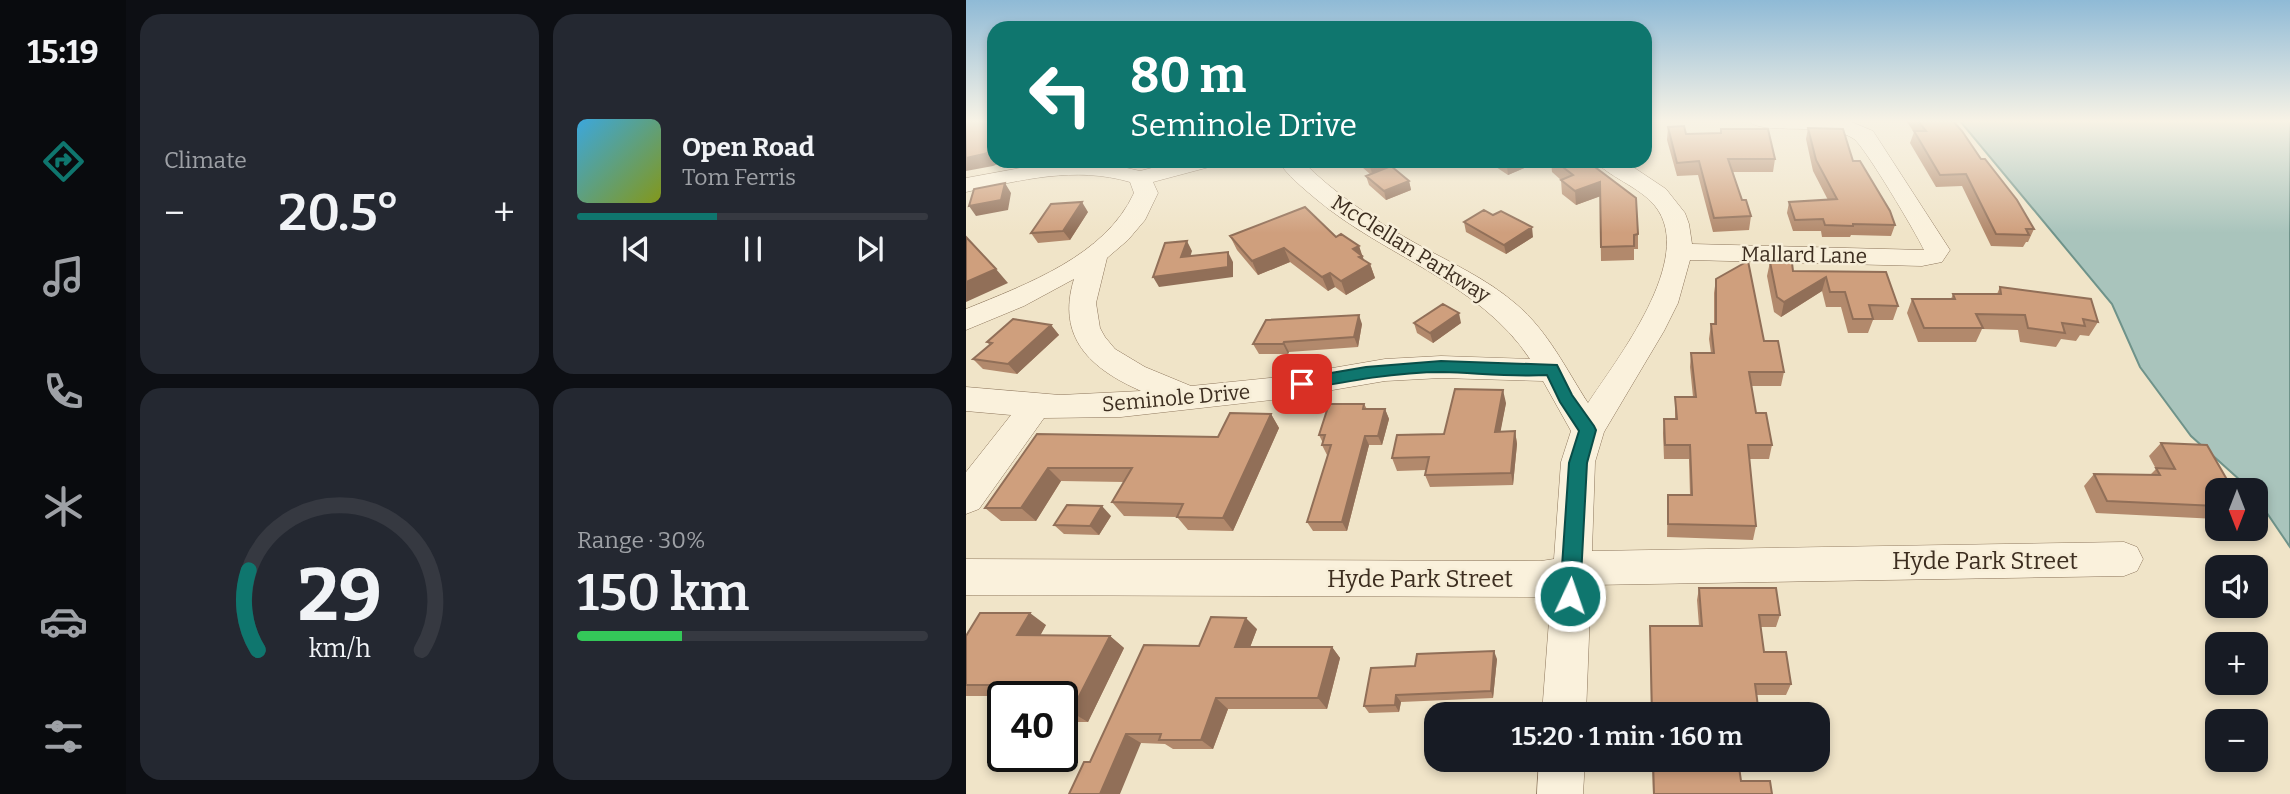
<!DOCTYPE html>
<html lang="en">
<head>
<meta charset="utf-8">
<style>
	body { margin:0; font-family:Bitter,serif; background:#242831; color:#f1f3f6; height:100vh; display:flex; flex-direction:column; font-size:26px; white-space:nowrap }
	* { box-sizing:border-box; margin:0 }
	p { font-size:23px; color:#9ea1a6 }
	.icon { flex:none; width:38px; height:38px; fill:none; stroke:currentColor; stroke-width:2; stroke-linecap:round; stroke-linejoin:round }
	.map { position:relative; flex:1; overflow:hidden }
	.panel { display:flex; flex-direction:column; gap:14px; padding:14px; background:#0d0f14; width:840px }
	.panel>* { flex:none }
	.top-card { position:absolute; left:21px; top:21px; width:665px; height:147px; border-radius:21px; box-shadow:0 4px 10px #0003; background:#0f766e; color:#fff; overflow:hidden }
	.needle { width:46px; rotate:180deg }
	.fabs { position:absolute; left:1239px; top:478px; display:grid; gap:14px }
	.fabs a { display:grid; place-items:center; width:63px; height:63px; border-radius:14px; background:#171b24; box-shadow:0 4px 10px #0003; font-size:35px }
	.speed { position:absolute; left:21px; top:681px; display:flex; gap:14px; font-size:35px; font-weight:700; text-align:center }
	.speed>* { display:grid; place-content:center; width:91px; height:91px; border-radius:50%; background:#171b24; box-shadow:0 4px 10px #0003; line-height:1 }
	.speed .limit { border:4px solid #111; border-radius:10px; background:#fff; color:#111 }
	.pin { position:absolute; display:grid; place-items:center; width:60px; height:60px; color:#fff; margin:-30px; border-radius:14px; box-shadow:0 4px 10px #0006 }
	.me { position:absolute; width:77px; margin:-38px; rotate:3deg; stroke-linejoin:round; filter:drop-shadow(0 0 5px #0008) }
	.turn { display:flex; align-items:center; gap:24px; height:147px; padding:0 28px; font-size:32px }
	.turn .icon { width:91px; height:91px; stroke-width:2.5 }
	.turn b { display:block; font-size:49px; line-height:60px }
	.big { font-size:52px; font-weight:600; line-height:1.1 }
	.panel .card { flex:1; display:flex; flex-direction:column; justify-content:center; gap:10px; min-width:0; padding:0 24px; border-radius:21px; background:#242831 }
	.panel .dial { align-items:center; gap:0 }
	.dial svg { height:182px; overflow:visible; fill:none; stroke:#363941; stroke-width:7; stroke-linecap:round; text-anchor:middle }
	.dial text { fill:#f1f3f6; stroke:none }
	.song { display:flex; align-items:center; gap:21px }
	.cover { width:84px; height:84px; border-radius:10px; background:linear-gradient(135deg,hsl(200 70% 55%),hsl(70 70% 35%)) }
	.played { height:7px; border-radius:4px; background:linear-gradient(90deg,#0f766e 40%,#363941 40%) }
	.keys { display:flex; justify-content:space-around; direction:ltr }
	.heat { display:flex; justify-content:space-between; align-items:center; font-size:38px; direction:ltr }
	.charge { height:10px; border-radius:5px; background:linear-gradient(90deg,#34c759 30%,#363941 0) }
	.panel .tiles { flex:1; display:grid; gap:14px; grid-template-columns:repeat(2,1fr) }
	.trip { position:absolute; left:458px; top:702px; width:406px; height:70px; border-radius:21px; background:#171b24; box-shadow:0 4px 10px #0003; font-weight:600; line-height:70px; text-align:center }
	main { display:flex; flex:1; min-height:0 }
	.dock { display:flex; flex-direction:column; width:126px; justify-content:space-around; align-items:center; background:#090b0e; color:#9ea1a6 }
	.dock .icon { width:49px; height:49px }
	.dock .selected { color:#0f766e }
	.dock b { font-size:32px; color:#f1f3f6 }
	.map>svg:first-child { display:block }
</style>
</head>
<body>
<main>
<nav class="dock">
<b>15:19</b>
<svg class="icon selected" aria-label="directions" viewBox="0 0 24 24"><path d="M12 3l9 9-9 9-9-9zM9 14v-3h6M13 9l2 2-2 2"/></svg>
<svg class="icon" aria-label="music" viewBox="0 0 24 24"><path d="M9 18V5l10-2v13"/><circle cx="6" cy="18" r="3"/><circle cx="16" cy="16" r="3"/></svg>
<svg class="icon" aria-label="phone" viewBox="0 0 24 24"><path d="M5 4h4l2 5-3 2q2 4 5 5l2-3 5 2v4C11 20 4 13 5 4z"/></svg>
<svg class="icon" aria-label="climate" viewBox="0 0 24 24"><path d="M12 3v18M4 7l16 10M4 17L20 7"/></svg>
<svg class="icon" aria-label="car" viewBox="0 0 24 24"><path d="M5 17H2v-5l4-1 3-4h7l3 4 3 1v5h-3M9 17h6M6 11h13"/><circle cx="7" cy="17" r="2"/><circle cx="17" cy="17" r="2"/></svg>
<svg class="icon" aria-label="filters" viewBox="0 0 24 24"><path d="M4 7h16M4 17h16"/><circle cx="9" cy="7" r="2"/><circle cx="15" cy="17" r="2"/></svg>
</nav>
<section class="panel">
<div class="tiles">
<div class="card"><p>Climate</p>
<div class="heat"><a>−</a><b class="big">20.5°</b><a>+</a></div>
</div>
<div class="card">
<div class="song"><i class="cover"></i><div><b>Open Road</b><p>Tom Ferris</p></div></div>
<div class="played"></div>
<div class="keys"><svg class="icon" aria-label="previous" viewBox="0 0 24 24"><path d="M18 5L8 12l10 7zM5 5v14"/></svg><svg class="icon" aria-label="pause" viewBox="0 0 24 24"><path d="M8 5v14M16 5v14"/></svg><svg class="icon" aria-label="next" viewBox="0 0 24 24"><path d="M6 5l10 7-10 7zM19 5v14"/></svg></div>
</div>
<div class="card dial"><svg viewBox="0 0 100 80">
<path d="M14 69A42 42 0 1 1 86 69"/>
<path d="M14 69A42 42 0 0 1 10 34" stroke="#0f766e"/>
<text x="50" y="56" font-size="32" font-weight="700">29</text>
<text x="50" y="72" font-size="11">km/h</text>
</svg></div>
<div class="card"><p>Range · 30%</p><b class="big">150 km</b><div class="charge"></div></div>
</div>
</section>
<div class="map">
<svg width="1324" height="794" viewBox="0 0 1324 794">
	<rect width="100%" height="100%" fill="#f0e4c8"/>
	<!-- water -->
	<path fill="#a9c4bc" stroke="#6f938a" stroke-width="2" d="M994,121H1324V547L1290,497V490H1285L1225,436L1174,367L1146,304Z"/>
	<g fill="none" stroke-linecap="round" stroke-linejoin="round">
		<defs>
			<path id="minor" d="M783,121H883L907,131L984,250L976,262L956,266L724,260L712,303L698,331L638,432L629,462L626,551L1158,542L1171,547L1177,559L1171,571L1158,576L625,585L620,714H576L585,594L575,597L0,595V559L575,561L588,559L595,462L605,431L577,381L475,378L419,381L314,399L155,417L78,418L13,509L0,514V472L45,415L0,411V387L94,395L175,391C125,369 90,338 108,279L58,306L0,330V309C61,284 139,256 168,193L164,182C109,166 55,180 0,192V178L87,162L130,161L174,171L213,161H250L247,166L187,182L192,193L179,220L162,240L141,258L130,303L134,328L139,337L149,349L179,367L225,386L314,377L419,359L475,356L564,359C513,282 419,257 350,199C337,188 322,176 312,161H336C369,194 408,220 449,243C483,262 520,278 550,304C582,331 600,369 622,403C650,360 731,258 689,206C674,187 639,175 630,161H658L700,189L719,213L723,224L726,244L958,250C950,233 899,147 888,139C863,121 795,136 783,121Z
				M573,760H619L617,794H571Z"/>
		</defs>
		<!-- minor casing -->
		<use href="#minor" stroke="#8d765c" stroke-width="1"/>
		<!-- minor -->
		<use href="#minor" fill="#faf1dc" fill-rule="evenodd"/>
	</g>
	<!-- wall -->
	<path fill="#b2896c" d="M940,121H987L1068,229L1062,242H1060L1057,247L1025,246L996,186L970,187L944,143L948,132Z
		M702,127L720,134L809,159L807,172H767L776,200L785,216L783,230L747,232L732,175L711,176L701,140Z
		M842,128L887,161L929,225L925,236L885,235L884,237H856L855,231H827L821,213L823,202L862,200L847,171L840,139Z
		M389,161H423L424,166L443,181L445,190L420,200L403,185L400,176L404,174Z
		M521,161H575L542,175Z
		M585,161H621L672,234V249H668V260L635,261L634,196L610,205L596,194L595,180L586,172Z
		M122,212L104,240L72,243L65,233Z
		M498,222L567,237L540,254L500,232Z
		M264,236L370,237L393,246L397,260L404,264L409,278L380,295L369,287L362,291L324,262L292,275L271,250Z
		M804,262L827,271L920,272L932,306L927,320H907L902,333H882L875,307H860L856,291L815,317L808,312L801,276Z
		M750,279L798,341L818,372L815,386H785L790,413L806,445L803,459H783L790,526L787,540L701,537L702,495H724L723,459H698L697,433L698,419H709V397H727L724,367L725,353H745L743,339L745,324H748V293Z
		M1034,287L1132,322L1123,336L1114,335L1110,341L1095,339L1090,347L1054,342L1052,330L1016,329L1010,342H952L941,313L946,299H985L987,294H1031Z
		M448,323H495L467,343L451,333Z
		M396,324L392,347L323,352L322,354H293L287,344Z
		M85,325L93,335L51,374L17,369L7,359L24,345L21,342Z
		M540,403L534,432L549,431L551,444L547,485L464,487L459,475L460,470L431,471L426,458Z
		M398,404L401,409H419L423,419L416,445H403L381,531H347L341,522L362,455H361L356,445L357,443L353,435Z
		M305,414L313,428L267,531L222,530L211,517L158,516L146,502L158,482L95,481L70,521H35L19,508L71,434L252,437Z
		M1195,443L1251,490V519L1130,513L1118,486L1128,474L1184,475L1190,469L1183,456Z
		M145,516L133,535L98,534L88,525Z
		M733,588L814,615L810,627H795L798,652L825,684L820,695H791L793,714H685L684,626H733L731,600Z
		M80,625L74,635L144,636L158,648L122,722H96V696H0V636Z
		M291,629L284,647H366L374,658L361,709H262L247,749H207L199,744L175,743L124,762L233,646Z
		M531,659L527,698L435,702L433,712L403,713L398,706L449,666Z
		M686,760H772L775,781L806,794H687Z"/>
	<!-- shaded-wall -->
	<path fill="#916f58" d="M28,151V161H39L27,166L0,171V158Z
		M420,161H423L425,169L407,176L404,167Z
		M553,161H575L542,175L541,166Z
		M443,181L445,190L420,200L418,191Z
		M634,182L635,196L610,205L609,191Z
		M39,183L45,193L42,210L10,216L3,206Z
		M116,202L122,212L104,240L97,231Z
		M566,227L567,237L540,254L538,245Z
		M221,241L226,251L221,267L215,257Z
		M393,246L400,266L404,264L409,278L380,295L375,281L387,249Z
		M318,248L324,262L292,275L286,261Z
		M262,252L267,262V277L193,287L187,277Z
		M30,269L42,283L0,302V282Z
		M364,273L369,287L362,291L356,277Z
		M860,277L856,291L815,317L818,302Z
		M493,313L495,323L467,343L464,333Z
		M393,315L396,324L392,347L388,337Z
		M85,325L93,335L51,374L42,364Z
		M318,342L323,352L322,354L317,344Z
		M537,390L540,403L532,445L529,432Z
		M419,409L423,419L416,445L412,436Z
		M305,414L313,428L267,531L257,518Z
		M549,431L551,444L547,485L545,473Z
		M399,436L403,445L381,531L376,522Z
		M82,468L95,481L70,521L55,508Z
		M136,506L145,516L133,535L124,526Z
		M64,613L80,625L68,647L51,635Z
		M280,618L291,629L280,658L269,647Z
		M144,636L158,648L122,722L105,712Z
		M366,647L374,658L361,709L352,698Z
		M528,651L531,659L527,698L525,691Z
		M430,695L435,702L433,712L429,705Z
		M250,698L262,709L247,749L235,740Z
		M160,734L175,743L154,794H134Z"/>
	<!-- building -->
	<path fill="#cf9f7d" stroke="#916f58" stroke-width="2" d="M0,121H28V151L18,154L0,158Z
		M952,121H987L996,131L1015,159H1019L1051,200L1068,229H1060L1063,235L1030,234L1000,174L974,175L948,131H960Z
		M718,126L720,134L755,133V129H802L809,159H762L776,200H780L785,216L748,218L733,161L711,163L702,127Z
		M842,128L877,129L887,161H894L924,211L929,225L887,224V226L859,225L857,219L829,220L823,202L871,199L850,160Z
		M397,161H420L404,167Z
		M534,161H553L541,166Z
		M589,161H621L670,198L672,234L668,235V246L635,247L634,182L609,191L595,180L607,175Z
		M425,166L443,181L418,191L400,176Z
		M39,183L35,200L3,206L8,189Z
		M116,202L97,231L65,233L85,204Z
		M339,207L370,237L375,234L393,246L387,249L396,256L393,257L404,264L375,281L364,273L356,277L318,248L286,261L264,236Z
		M518,210L527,215L535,211L566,227L538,245L498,222Z
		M0,237L30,269L0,282Z
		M221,241L215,257L262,252V267L187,277L199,243Z
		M782,261L798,341H812L818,372H783L790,413H800L806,445H782L790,526L702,524V495H726L724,445H699L698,419H711L709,397H730L725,353H748L745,324H750V279Z
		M804,262L826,263L827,271L920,272L932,306L903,305L907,319H887L879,292H864L860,277L818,302L811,297Z
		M1034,287L1125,299L1132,322L1117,319L1119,326L1096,323L1099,333L1062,328L1059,315L1010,314L1017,328H958L946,299H989L987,294H1035Z
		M477,304L493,313L464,333L448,323Z
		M393,315L388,337L318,342L317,344H287L300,320Z
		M47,319L85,325L42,364L7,359L26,343L21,342Z
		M489,389L537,390L529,432L549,431L545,473L459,475L463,457L426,458L431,435L478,434Z
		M363,404H398L397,409H419L412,436H399L376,522H341L365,445H356L359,435H353Z
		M264,413L305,414L257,518L211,517L217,504L146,502L166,468H82L55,508H19L71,434L252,437Z
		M1195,443L1241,445L1267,490H1251V506L1141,501L1128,474L1194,475L1190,468L1209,469Z
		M101,505L136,506L124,526L88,525Z
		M733,588H810L814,615H793L798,652H820L825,684H789L793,714H686L684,626H736Z
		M14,613H64L51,635L144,636L105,712H96V696H51L58,685H0V636Z
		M245,617L280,618L269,647H366L352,698H250L235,740H193L195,734H160L134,794H103L118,762H124L178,645L233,646Z
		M528,651L525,691L430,695L429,705L398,706L405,668L449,666L451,654Z
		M687,760H772L775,781H804L806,794H688Z"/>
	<!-- sky -->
	<linearGradient id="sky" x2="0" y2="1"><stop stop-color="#8fbad6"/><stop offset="0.52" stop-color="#f8f3e6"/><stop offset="1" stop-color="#f8f3e6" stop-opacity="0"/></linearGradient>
	<rect width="1324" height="233" fill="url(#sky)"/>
	<!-- route -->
	<path fill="#0f766e" stroke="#0a4d48" stroke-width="2" d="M475,361L591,365L606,395L628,426L630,430L621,463L614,596L611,602L604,605L597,602L594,596L603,463L613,431L594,402L581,375C546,377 512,373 477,372C430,372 382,381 336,390L328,384L336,378L400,367Z"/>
	<g text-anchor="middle" stroke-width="5" stroke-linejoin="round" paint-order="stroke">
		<!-- street labels -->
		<g font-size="21" fill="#3d2e20" stroke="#f7eed8">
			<text transform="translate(445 249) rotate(32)" y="7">McClellan Parkway</text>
			<text transform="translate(838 255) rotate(1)" y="7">Mallard Lane</text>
			<text transform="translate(210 398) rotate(-5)" y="7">Seminole Drive</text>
		</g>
		<!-- near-street labels -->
		<g font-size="24" fill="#3d2e20" stroke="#f7eed8">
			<text x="1019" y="569">Hyde Park Street</text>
			<text x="454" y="587">Hyde Park Street</text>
		</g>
	</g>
</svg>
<div class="fabs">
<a><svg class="needle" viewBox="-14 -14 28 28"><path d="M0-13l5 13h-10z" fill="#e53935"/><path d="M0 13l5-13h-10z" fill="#9ea1a6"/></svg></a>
<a><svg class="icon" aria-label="sound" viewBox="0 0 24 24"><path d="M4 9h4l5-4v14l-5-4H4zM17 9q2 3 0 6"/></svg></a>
<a>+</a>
<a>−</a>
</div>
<div class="speed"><div class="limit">40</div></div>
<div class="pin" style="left:336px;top:384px;background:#d93025"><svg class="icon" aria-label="arrive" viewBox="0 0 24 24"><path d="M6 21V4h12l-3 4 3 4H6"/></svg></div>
<svg class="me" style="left:604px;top:596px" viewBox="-20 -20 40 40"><circle r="17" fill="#0f766e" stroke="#fff" stroke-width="3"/><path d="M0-11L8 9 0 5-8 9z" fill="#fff"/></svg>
<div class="trip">15:20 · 1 min · 160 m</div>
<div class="top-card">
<div class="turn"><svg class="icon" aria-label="left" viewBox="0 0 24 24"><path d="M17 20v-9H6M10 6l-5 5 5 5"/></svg><div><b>80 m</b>Seminole Drive</div></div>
</div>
</div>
</main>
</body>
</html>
